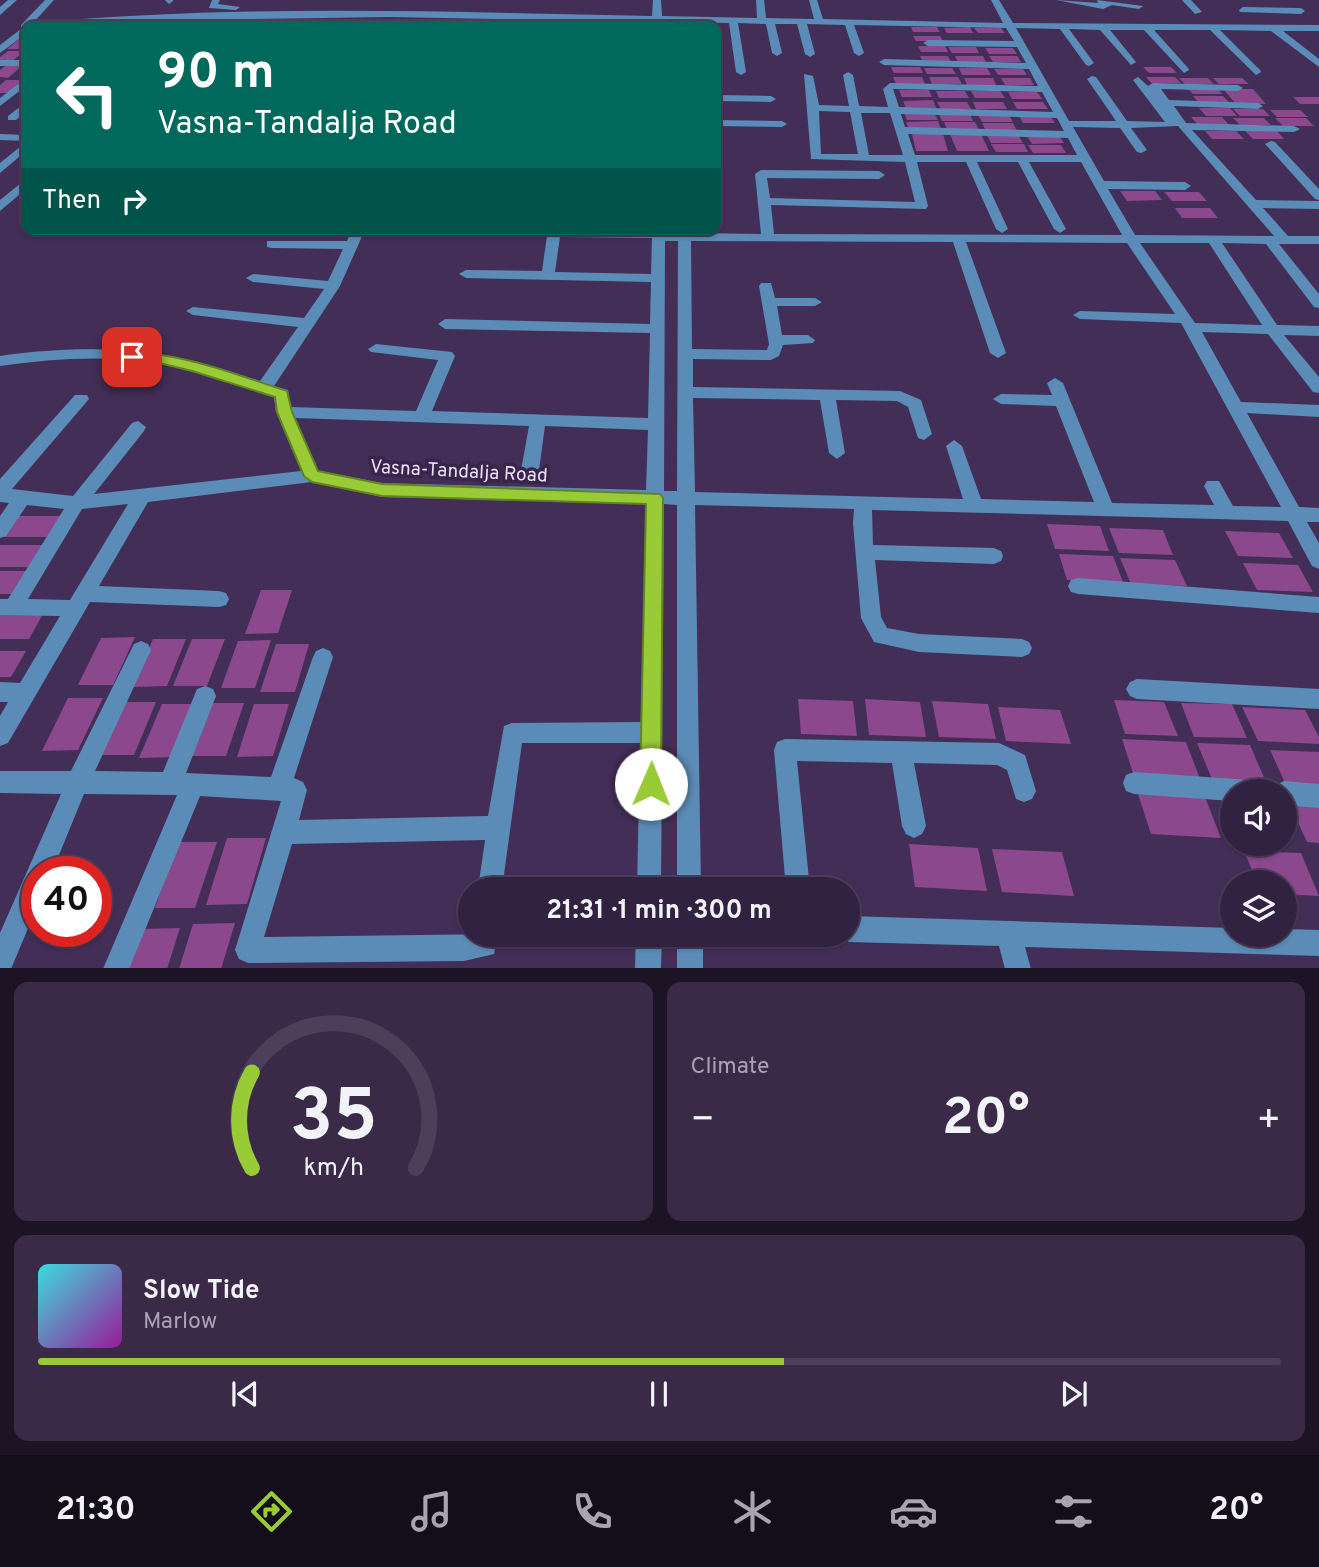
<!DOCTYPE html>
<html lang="en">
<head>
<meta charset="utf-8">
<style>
	body { margin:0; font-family:Overpass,sans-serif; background:#3a2a48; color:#f1f3f6; height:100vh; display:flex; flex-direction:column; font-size:26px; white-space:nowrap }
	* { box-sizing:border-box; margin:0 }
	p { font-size:23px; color:#a8a4b1 }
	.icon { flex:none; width:38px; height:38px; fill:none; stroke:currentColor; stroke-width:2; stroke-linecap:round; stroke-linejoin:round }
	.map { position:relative; height:968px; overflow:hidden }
	.drawer { display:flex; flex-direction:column; gap:14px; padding:14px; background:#1c1324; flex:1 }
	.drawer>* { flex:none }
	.guide { position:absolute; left:21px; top:21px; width:700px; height:214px; border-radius:14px; box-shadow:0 2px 5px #0004,0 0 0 2px #4d3f5a; background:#00695c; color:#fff; overflow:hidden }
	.buttons { position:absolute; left:1220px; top:779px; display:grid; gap:14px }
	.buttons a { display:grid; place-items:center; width:77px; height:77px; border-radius:50%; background:#322241; box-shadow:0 2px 5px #0004,0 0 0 2px #4d3f5a; font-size:35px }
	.speed { position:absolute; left:21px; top:856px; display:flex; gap:14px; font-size:35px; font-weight:700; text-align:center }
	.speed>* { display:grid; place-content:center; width:91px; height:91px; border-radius:50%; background:#322241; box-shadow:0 2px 5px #0004,0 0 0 2px #4d3f5a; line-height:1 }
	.speed .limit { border:10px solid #d22; background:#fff; color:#111 }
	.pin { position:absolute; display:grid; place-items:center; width:60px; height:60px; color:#fff; margin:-30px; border-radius:14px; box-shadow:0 4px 10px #0006 }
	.me { position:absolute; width:77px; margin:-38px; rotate:1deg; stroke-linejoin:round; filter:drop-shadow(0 0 5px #0008) }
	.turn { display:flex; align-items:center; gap:24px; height:147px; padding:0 21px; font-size:32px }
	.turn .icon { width:91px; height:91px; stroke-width:2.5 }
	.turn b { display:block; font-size:49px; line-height:60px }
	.then { display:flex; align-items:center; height:66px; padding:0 21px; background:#0003; gap:14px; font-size:26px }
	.big { font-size:52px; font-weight:700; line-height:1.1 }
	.drawer .card { flex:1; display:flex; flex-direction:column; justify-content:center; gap:10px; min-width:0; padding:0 24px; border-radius:14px; background:#3a2a48 }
	.drawer .dial { align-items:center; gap:0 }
	.dial svg { height:182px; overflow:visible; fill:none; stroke:#4d3f5a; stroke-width:7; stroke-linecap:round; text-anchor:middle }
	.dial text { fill:#f1f3f6; stroke:none }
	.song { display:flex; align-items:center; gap:21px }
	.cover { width:84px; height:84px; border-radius:10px; background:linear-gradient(135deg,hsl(180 70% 55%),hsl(300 70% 35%)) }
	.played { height:7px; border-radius:4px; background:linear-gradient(90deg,#99cb36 60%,#4d3f5a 60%) }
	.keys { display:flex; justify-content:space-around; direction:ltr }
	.heat { display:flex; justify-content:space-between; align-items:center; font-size:38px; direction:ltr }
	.drawer .tiles { flex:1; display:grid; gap:14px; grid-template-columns:1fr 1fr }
	.card:last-child { grid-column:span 2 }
	.trip { position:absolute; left:458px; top:877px; width:402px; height:70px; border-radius:35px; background:#322241; box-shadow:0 2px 5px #0004,0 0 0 2px #4d3f5a; font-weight:700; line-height:70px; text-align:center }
	.tabs { display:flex; height:112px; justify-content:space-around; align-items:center; background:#140e1a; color:#a8a4b1 }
	.tabs .icon { width:49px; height:49px }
	.tabs .active { color:#99cb36 }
	.tabs b { font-size:32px; color:#f1f3f6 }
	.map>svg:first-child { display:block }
</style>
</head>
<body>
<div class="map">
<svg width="1319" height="969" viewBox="0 0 1319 969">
	<rect width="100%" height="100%" fill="#432e57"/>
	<!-- building -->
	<path fill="#8b488c" d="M130,21H156L151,26H125Z
		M911,27H937L940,32H913Z
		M970,27L973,33H947L944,28Z
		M974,28H1001L1005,33H978Z
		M913,36H940L943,41H916Z
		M21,38H26L24,49H7Z
		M918,46H945L948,52H921Z
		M948,47H976L979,53H952Z
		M985,48H1013L1017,54H989Z
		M8,51H25L11,62H0V57Z
		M920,56H948L951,62H923Z
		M955,56H983L986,62H958Z
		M989,56H1017L1021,62H993Z
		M5,66H22L8,78L0,77V70Z
		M891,67H920L923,73H894Z
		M1143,67H1171L1177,73H1149Z
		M924,68H952L956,74H927Z
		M959,68H987L991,75H962Z
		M994,69H1023L1027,75H998Z
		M893,77H922L925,84H896Z
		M929,77H958L962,84H932Z
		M1146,77H1175L1181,83H1151Z
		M964,78H993L996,85H967Z
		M1001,78H1030L1034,85H1005Z
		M1179,78H1208L1214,84H1185Z
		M1213,78H1242L1249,84H1219Z
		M6,80H24L9,93H0V85Z
		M1187,88H1216L1223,94H1193Z
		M1223,89H1253L1266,104H1236Z
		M899,90H929L932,97H902Z
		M936,91H965L969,98H939Z
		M971,91H1000L1005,98H975Z
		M1008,92H1037L1042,99H1012Z
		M1193,96H1223L1230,103H1199Z
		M1293,97H1319V104H1300Z
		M933,100L936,108H906L903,101Z
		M937,102H967L971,109H941Z
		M973,102H1003L1007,109H976Z
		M1013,102H1043L1048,109H1017Z
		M1199,108H1230L1237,116H1206Z
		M1233,109H1263L1270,116H1240Z
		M1270,110H1300L1308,117H1277Z
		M904,113H934L938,120H907Z
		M939,114H970L973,121H942Z
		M978,115H1009L1013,122H982Z
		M1019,116H1050L1055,123H1023Z
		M1191,117H1222L1229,125H1198Z
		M1233,118H1264L1271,125H1240Z
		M1275,118H1306L1314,126H1283Z
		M938,121L941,129H909L906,122Z
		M944,122H975L979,130H947Z
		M982,123H1013L1017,131H986Z
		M1205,131H1236L1244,139H1212Z
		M1245,131H1277L1284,139H1253Z
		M912,134H943L948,151H916Z
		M950,134H981L989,151H957Z
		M987,135H1018L1023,143H991Z
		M1027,136H1059L1064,143L1032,144Z
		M991,144H1024L1028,152H996Z
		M1028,145H1061L1066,153H1033Z
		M1120,191H1155L1162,200L1127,201Z
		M1164,192H1199L1207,201H1172Z
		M1175,208H1210L1218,218H1182Z
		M12,516H64L51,537H0Z
		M1047,524L1100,526L1109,551L1055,549Z
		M1109,528L1163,530L1173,555L1119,553Z
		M1225,531L1279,533L1293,558L1238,556Z
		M0,545H47L34,567H0Z
		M1059,554L1113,556L1123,582L1067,580Z
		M1120,558L1175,560L1187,586L1131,584Z
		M1243,563L1298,565L1313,592L1257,590Z
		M0,571H33L19,594H0Z
		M261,590H292L278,633L245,634Z
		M0,614H43L29,639H0Z
		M135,637L113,685H78L101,638Z
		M153,639H186L167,686L132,687Z
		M192,639H225L207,686H173Z
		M271,640L255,688H221L238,641Z
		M276,644H309L295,692H260Z
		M0,651H26L11,677H0Z
		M68,698H103L78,750L42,751Z
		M798,699L853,701L857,736L801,734Z
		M865,699L920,702L926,737L869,735Z
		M1114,700L1164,702L1178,736L1125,734Z
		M932,701L988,704L996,739L939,737Z
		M122,702H156L134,755H98Z
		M209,703H244L226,756H189Z
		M1181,703L1232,704L1247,738L1194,737Z
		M162,704H196L176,757L139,758Z
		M254,704H289L273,756L237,757Z
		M998,707L1060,710L1071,744L1006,741Z
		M1242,707L1305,710L1319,737V744L1258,741Z
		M1122,739L1186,742L1200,779L1134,776Z
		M1197,743L1250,745L1266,782L1212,779Z
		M1270,750L1319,752V788L1287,787Z
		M1138,794L1205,797L1221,838L1151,834Z
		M1221,799L1232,800V827Z
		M1289,803L1319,804V843L1307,842Z
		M227,838H266L247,904L206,905Z
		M178,842H217L195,908H155Z
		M909,844L978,848L987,891L915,887Z
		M992,849L1062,852L1074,896L1002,892Z
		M1244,851L1301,853L1319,896L1284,894V882H1257Z
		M235,923L221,969H179L193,924Z
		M180,928L167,969H124L139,929Z"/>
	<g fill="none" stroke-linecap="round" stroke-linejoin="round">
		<!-- minor -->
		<path fill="#5b8cb7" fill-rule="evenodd" d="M8,0H17L0,15V7Z
			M45,0H54L33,23C239,4 447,12 652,16L653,0H661L662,16L757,18L756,0H764L766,18L814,19L809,0H817L823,19L1003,23L991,0H999L1013,23L1319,25V31H1283L1319,59V67L1271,31L1220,30L1260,70L1261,72L1256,75L1210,30H1154L1188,68L1189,70L1184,73L1144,30H1110L1136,62L1131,65L1100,30L1069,29L1094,63L1089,66L1086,65L1060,29L1016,28L1069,121H1116L1087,79L1092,76L1096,77L1127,121L1165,122L1133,80L1138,77L1148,86L1153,83L1238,85L1243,88L1238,91L1161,89L1169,100L1258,103L1263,106L1258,109L1174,106L1186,123L1294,126L1300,129L1294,132L1192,130L1256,200L1319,201V209L1263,208L1288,236H1319V244H1279L1319,294V308L1314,307L1266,244L1222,243L1277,325L1319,326V336L1284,335L1319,377V393L1313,392L1268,334L1202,332L1241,402L1319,405V417L1247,413L1299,507L1319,508V522H1307L1319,543V569L1312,566L1288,521L872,510L873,545L994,548L1001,551L1003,556L1001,561L994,564L875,560L881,617L887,628L919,634L1022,639L1029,642L1032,648L1029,654L1022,657L919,652L874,642L861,618L853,523L854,509L695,505L701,889H677V505L664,504L661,889H637L640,743H522L502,889H478L485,840L292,844L264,937L498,934L494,954L464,961L248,963L239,959L235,950L281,801L200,796L129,969H103L177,795L84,794L52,872H37V907L11,969H0V933L61,794L0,793V771H71L134,644L141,641L148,644L151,650L95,771L163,772L197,689L205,686L213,689L216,696L186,773L271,777L313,657L316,651L323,648L330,651L333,657L294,778L303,782L307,790L299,820L488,816L504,726L512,723L641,722L646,504L382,497L312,482L148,502L99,586L219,591L226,593L229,599L226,605L219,607L90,602L8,743L0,746V716L8,702H0V682L20,683L60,616L0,615V599H8L64,509L27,505L6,536L0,538V516L9,503L0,502V479L75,395H87L89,399L12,489L73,496L132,423L138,421L146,427L144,431L94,494L301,471L276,412L274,397C235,384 196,369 156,363C104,355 51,359 0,366V356C101,342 164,350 260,381L298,327L193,315L186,311L193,307L304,318L324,289L253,282L246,278L253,274L328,281L343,249L272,248L267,247V241H347L352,229H665V233H678V229H690L691,233L761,234L755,174L761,170L879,171L885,175L879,179L767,178L770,198L915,202L905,162L811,159L804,74L813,76L819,105L849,106L843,75L848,72L853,75L859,106L888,107L883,89L890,83L1038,86L1029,69L884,65L879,62L884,59L1026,63L1017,47L928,46L923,43L928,40L1014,41L1006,28L854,25L864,53L859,56L854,53L845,25L807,24L815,54L810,57L805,54L797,24H775L782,53L777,56L772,53L766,24L738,23L746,72L741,75L736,72L729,23L662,22L661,26H653L652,22L389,17L114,21L26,26V34L0,53V45L21,29V25ZM893,89L1042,92L1053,112L899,107ZM819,111L850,112L858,154H821ZM861,113H890L903,155H869ZM901,114L1057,118L1064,131L905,127ZM1178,126L1274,236L1135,235L1108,189L1185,190L1191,186L1185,182L1104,181L1073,127L1120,128L1137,152L1141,153L1147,150L1131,128ZM908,134L1068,138L1077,155H915ZM917,162H966L996,229L1002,233L1008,229L977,162H1018L1054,229L1060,233L1066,229L1029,162H1081L1122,235L774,234L771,205L926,209L928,206ZM363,234L547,236L542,271L466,270L459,274L466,278L651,282L650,324L445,319L438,324L445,329L650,333L648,418L432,411L455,356L452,352L376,344L368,349L371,352L438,360L416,411L291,407L288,390L274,386L340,286ZM560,237L652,238L651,274L555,272ZM665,241H678L677,491H664ZM691,241L953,242L990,353L998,358L1006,353L966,242L1127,243L1175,314L1080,311L1073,315L1080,319L1181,323L1281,507L1233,506L1219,481H1207L1204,486L1214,505L1112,503L1063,383L1055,378L1047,383L1052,395L1001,394L993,399L1001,404L1056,406L1094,502L981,499L962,446L954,440L946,446L963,499L695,492L693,398L820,400L829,453L837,459L845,453L836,400L897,401L908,407L918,438L924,440L932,434L921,400L900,391L693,387V359L771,360L779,356L783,345L813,343L815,340L808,335H782L777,306H815L822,302L815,298H775L771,283H761L759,286L769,344L767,350L692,349ZM1140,243H1209L1262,325L1195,323ZM295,418L529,426L521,470L524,475H536L539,470L545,426L648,430L646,490L382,483L318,471ZM128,504L70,600L28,599L82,509Z
			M165,0H173V1L169,4Z
			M212,0H220L218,4L240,7L236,10L209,8Z
			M1056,0L1098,3L1097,0L1143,6L1139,9L1112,5L1103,9Z
			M1182,0H1191L1202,12L1195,14Z
			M1243,7L1301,8L1305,11L1301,14L1240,12L1239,10Z
			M0,60H26V66H0Z
			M26,78V86L0,106V98Z
			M716,95L771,96L776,99L771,102L716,101Z
			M26,102V111L16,120H8V116Z
			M716,120L782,121L787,124L782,127L716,126Z
			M0,134L26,135V141L0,140Z
			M1271,141L1275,142L1319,189V200L1315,199L1267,146L1265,144Z
			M26,142V151L0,173V163Z
			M26,179V189L0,211V200Z
			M1078,578L1319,597V613L1078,594L1071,592L1068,586L1071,580Z
			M1137,679L1319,689V709L1137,699L1130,696L1126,689L1130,682Z
			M785,739L999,743L1025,755L1036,791L1032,799L1024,802L1016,799L1007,770L997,765L914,763L926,826L922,834L914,838L906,834L902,826L892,763L797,761L810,889H786L774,750L777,742Z
			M1134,772L1250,780L1258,783L1262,791H1232V801L1134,794L1126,791L1123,783L1126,775Z
			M1284,781L1319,784V808L1284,805V791H1273L1276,785Z
			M849,916L1232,928V934H1284V929L1319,930V956L1025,947L1031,969H1005L999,946L849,942L838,934H849Z
			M636,934H662L661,969H635Z
			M677,934H703V969H677Z"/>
	</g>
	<!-- route -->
	<path fill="#99cb36" stroke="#638423" stroke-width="2" d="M132,352C185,354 237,375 287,391L292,412L318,471L382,484L660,494L663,498L661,784L658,792L651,795L643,792L640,784L646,504L382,496L312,482L304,476L277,412L275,397L192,371L155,362L128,360L126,357Z"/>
	<g text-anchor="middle" stroke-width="7" stroke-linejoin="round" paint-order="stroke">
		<!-- street labels -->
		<g font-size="19" fill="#ebdff9" stroke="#39244c">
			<text transform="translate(459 470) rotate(3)" y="7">Vasna-Tandalja Road</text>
		</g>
	</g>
</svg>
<div class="buttons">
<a><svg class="icon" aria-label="sound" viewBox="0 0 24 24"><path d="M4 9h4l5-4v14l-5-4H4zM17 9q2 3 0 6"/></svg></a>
<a><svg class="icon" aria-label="layers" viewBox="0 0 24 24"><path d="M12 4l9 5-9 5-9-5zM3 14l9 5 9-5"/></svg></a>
</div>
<div class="speed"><div class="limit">40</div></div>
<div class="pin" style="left:132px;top:357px;background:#d93025"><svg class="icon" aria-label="arrive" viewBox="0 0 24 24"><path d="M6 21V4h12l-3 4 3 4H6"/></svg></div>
<svg class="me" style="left:651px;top:784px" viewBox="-20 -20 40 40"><circle r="19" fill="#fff"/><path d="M0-13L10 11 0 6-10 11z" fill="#99cb36"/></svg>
<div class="trip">21:31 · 1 min · 300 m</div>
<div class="guide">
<div class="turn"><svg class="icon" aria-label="left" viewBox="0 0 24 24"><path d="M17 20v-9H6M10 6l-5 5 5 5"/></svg><div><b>90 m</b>Vasna-Tandalja Road</div></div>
<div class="then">Then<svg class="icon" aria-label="right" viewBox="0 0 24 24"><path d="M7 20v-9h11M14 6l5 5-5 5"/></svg></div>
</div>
</div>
<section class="drawer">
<div class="tiles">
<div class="card dial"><svg viewBox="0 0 100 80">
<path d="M14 69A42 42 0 1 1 86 69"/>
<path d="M14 69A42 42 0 0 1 14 27" stroke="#99cb36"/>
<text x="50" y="56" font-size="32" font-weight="700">35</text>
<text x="50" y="72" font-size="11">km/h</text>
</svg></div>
<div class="card"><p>Climate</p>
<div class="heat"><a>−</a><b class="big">20°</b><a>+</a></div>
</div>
<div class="card">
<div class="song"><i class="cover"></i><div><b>Slow Tide</b><p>Marlow</p></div></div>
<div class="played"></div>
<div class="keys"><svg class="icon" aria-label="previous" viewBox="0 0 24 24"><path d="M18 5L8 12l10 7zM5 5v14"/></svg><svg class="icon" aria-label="pause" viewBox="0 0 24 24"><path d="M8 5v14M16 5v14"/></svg><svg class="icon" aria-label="next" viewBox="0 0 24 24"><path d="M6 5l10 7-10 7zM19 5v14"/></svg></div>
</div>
</div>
</section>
<nav class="tabs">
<b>21:30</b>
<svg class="icon active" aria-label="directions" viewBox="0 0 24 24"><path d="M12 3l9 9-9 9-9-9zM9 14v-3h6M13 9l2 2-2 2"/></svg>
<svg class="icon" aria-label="music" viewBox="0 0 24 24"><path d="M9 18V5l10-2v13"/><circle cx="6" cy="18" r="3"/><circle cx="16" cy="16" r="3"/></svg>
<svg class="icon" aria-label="phone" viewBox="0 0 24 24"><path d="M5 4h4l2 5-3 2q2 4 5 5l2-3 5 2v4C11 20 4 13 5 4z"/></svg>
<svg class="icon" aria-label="climate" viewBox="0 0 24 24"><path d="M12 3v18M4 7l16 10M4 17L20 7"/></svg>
<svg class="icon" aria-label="car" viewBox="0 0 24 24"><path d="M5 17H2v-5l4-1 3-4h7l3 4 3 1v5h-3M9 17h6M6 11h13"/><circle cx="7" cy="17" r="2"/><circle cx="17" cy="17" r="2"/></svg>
<svg class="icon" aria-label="filters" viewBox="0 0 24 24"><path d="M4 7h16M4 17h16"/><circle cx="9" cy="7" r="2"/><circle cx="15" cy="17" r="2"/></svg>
<b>20°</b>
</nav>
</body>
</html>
